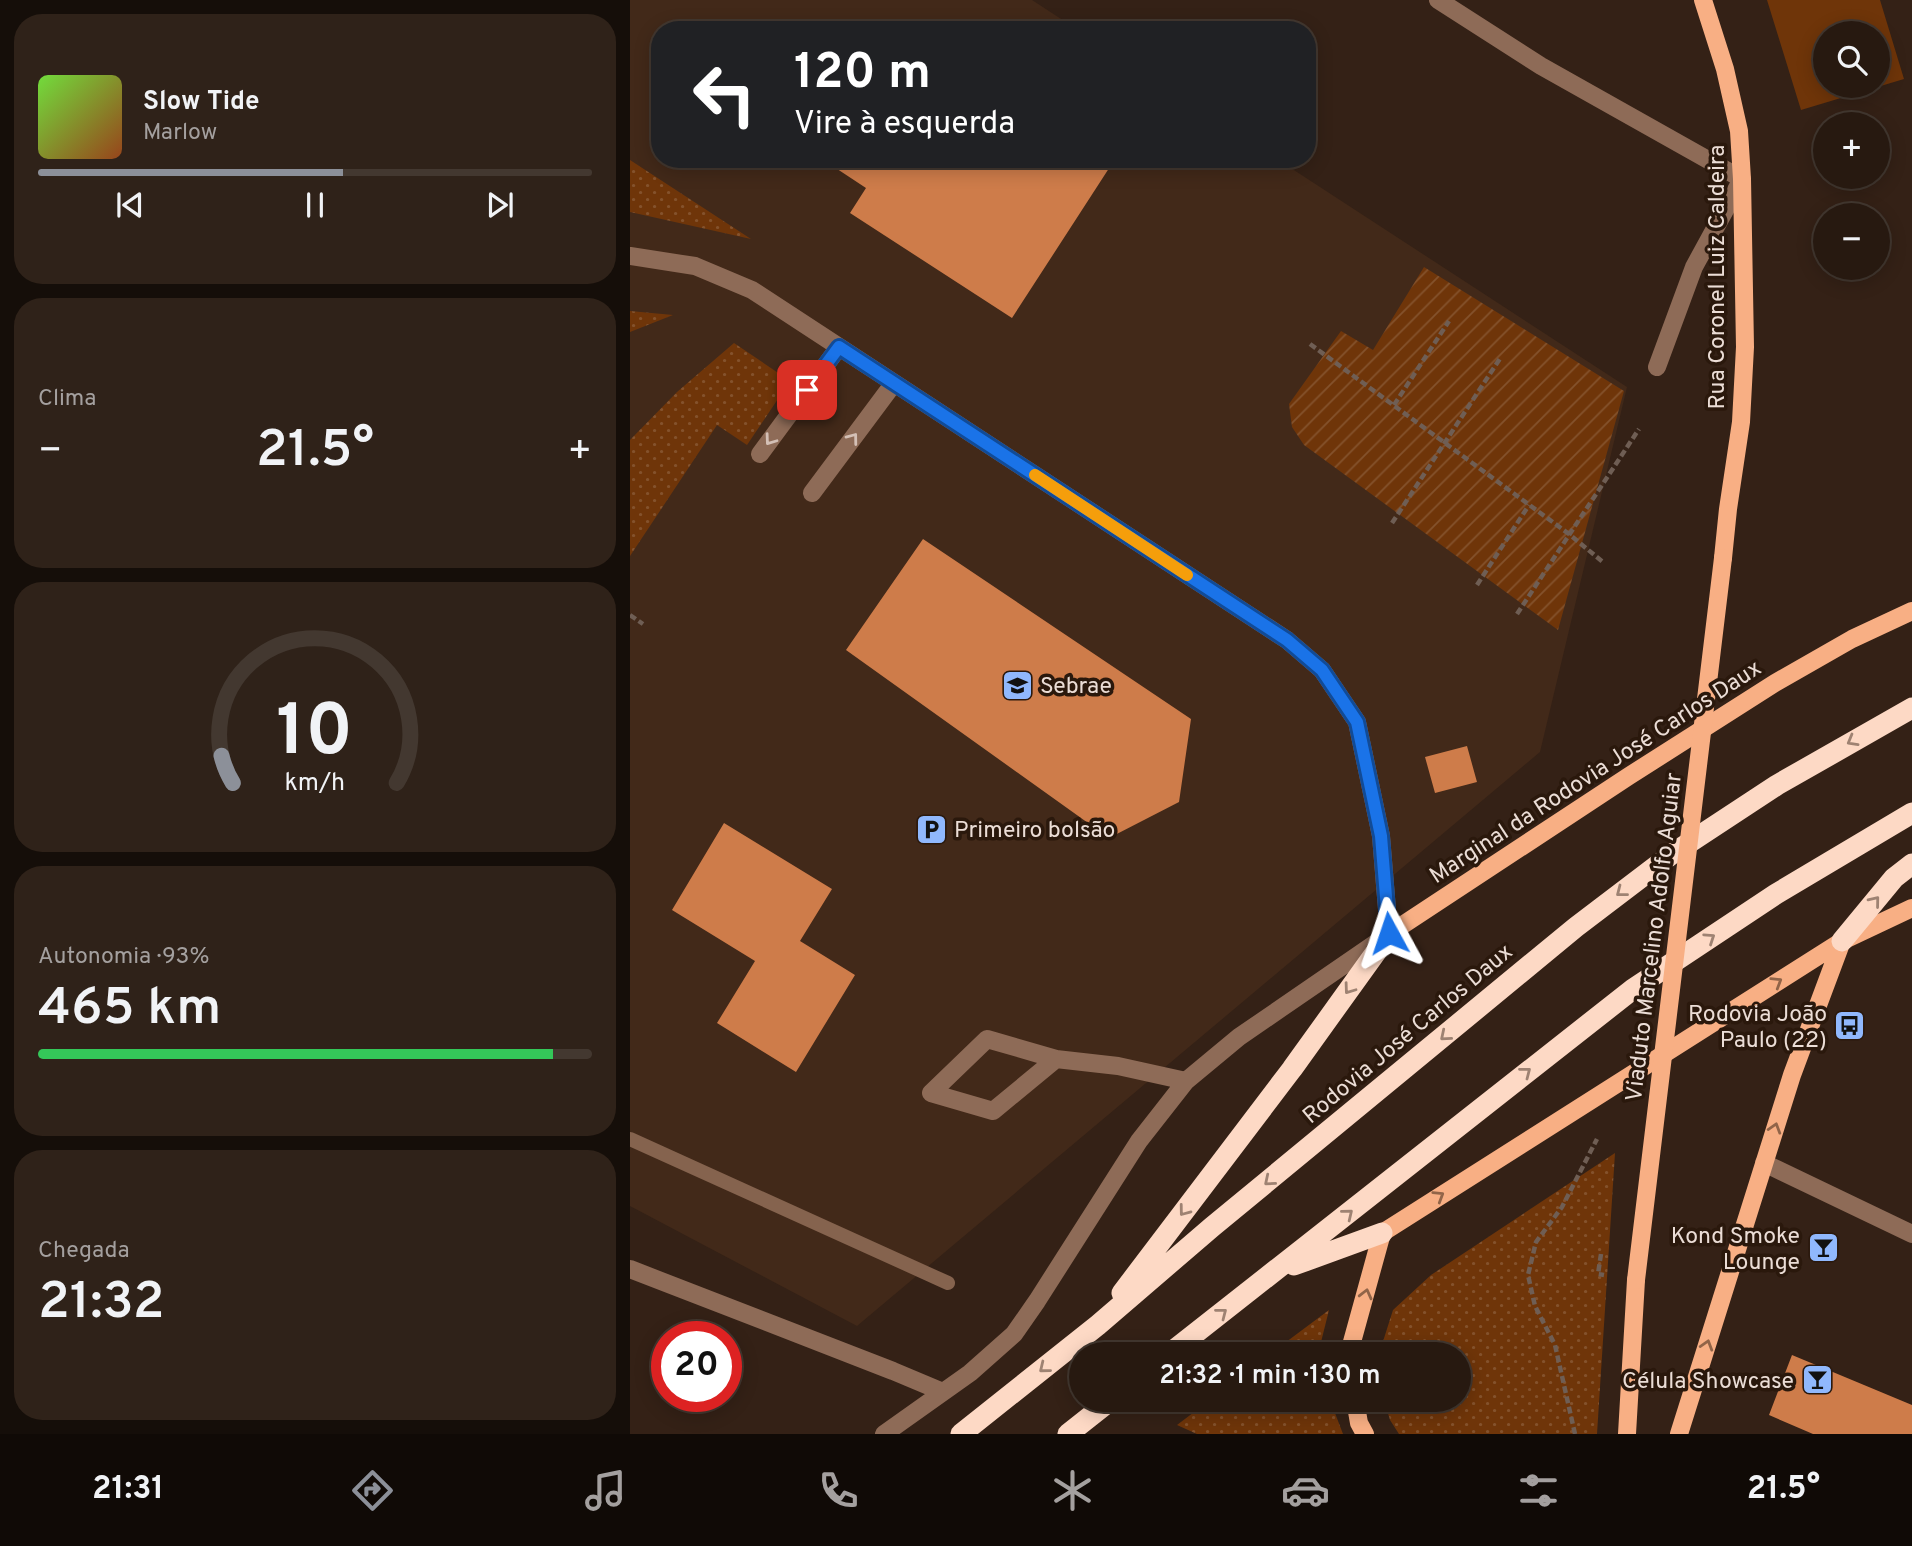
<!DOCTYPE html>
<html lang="pt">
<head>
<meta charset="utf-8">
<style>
	body { margin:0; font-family:Overpass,sans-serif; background:#2f2219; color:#f1f3f6; height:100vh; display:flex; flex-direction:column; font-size:26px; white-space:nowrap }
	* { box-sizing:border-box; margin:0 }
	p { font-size:23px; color:#a4a09f }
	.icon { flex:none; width:38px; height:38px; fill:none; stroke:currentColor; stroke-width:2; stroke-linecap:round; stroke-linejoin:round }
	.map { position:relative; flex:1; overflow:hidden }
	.drawer { display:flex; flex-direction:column; gap:14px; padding:14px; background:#150e09; width:630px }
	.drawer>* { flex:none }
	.top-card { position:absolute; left:21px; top:21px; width:665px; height:147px; border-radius:28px; box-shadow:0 4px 18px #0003,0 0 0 2px #433830; background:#202124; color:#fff; overflow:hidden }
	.controls { position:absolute; left:1183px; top:21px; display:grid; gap:14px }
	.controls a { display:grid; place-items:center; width:77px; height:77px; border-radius:50%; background:#271910; box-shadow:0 4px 18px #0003,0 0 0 2px #433830; font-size:35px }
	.speed { position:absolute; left:21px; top:1321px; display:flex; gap:14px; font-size:35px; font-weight:700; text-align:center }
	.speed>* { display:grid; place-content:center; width:91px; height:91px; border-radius:50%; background:#271910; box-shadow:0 4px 18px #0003,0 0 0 2px #433830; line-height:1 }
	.speed .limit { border:10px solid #d22; background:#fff; color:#111 }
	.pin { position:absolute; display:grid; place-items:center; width:60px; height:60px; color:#fff; margin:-30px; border-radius:14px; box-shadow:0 4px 10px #0006 }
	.me { position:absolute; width:77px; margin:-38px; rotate:355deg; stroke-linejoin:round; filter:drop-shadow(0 0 5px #0008) }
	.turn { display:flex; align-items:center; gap:24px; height:147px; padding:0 28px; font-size:32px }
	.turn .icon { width:91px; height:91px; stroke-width:2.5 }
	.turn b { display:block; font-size:49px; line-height:60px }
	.big { font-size:52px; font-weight:600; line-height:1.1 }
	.drawer .widget { flex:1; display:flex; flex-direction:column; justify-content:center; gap:10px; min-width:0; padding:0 24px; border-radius:28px; background:#2f2219 }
	.drawer .dial { align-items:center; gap:0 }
	.dial svg { height:182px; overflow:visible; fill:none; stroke:#433830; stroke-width:7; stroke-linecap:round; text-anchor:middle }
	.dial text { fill:#f1f3f6; stroke:none }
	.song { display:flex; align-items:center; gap:21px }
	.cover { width:84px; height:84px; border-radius:10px; background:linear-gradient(135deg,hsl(100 70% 55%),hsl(20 70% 35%)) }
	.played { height:7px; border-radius:4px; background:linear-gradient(90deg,#8c9099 55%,#433830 55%) }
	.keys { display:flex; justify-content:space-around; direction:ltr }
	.heat { display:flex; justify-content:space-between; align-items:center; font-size:38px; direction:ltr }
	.charge { height:10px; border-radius:5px; background:linear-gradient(90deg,#34c759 93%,#433830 0) }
	.trip { position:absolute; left:439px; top:1342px; width:402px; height:70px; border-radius:35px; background:#271910; box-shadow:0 4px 18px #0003,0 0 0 2px #433830; font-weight:600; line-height:70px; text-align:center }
	.menu { display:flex; height:112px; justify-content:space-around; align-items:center; background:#100a06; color:#a4a09f }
	.menu .icon { width:49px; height:49px }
	.menu .active { color:#8c9099 }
	.menu b { font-size:32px; color:#f1f3f6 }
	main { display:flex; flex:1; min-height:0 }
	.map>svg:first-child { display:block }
</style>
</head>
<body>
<main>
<section class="drawer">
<div class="widget">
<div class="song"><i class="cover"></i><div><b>Slow Tide</b><p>Marlow</p></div></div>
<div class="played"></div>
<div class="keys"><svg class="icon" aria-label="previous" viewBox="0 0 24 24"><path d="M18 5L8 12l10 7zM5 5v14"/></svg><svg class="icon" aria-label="pause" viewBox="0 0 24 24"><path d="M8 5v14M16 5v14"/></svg><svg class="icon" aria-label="next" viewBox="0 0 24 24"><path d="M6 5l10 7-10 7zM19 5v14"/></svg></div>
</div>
<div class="widget"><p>Clima</p>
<div class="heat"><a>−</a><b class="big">21.5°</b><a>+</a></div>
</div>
<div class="widget dial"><svg viewBox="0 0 100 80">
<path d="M14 69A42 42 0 1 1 86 69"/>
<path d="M14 69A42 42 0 0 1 9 57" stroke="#8c9099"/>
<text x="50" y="56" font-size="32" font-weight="700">10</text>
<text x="50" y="72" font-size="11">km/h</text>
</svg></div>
<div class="widget"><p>Autonomia · 93%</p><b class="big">465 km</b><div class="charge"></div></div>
<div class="widget"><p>Chegada</p><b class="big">21:32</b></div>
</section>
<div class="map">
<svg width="1282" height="1434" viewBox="0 0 1282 1434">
	<defs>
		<pattern id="grass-dots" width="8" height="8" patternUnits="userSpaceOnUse" patternTransform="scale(1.75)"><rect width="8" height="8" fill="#6f3509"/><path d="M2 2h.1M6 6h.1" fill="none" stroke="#84522c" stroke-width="1.8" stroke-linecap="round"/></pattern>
		<pattern id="garden-furrows" width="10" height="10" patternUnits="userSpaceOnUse" patternTransform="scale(1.75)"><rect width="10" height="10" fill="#6f3509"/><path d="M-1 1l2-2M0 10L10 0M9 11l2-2" fill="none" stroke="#84522c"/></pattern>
	</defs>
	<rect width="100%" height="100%" fill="#342116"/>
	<!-- built -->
	<path fill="#422919" d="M0,0H402L448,30H30V159H647L997,387L910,752L227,1326L0,1206Z"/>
	<!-- grass -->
	<path fill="url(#grass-dots)" d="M0,160L121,239L0,212Z
		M0,311L43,315L0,332Z
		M104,343L160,381L117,445L87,425L0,556V440L47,392Z
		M985,1153L967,1434H769L760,1420L754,1400H830V1354H749L763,1310L801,1275Z
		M699,1310L690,1346L691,1354H640Z
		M580,1400H700L713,1434H567L547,1425Z"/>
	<!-- garden -->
	<path fill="url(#garden-furrows)" d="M794,267L994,391L928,630L674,445L662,427L659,404L711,331L743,350Z"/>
	<!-- pitch -->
	<path fill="#6f3509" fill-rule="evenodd" d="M1137,0H1250L1274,79L1171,110ZM1195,33H1248V86H1195Z"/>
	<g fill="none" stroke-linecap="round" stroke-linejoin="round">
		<!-- stream -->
		<path stroke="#85634e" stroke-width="14" d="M0,1139L318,1283"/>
	</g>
	<!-- building -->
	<path fill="#ce7c4a" d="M192,159H485L382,318L220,213L236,188Z
		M293,539L561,719L549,802L479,838L216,650Z
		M837,746L847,782L805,793L795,757Z
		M94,823L202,889L170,941L225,975L166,1072L87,1023L125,961L42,910Z
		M1162,1355L1282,1405V1434H1183L1139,1415Z"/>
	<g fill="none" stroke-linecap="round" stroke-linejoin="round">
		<!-- path -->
		<path stroke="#6f5e54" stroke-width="4.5" stroke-dasharray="7 3.5" stroke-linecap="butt" d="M680,344L939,534L974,563
			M764,405L819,321
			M762,523L871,357
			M847,585L899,505
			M887,614L1009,429
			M0,615L13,624
			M971,1254L968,1274L974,1275
			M945,1434L925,1345L905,1306L898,1275L906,1242L932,1207L967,1139"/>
		<!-- minor -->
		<path stroke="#8e6b57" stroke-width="18" d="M808,0L911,66L1112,179L1064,267L1027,367
			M0,256L65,266L122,290L657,640L692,670L727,722L751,836L759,934L609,1037L556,1081L509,1141L407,1301L384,1334L340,1373L254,1434
			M130,454L209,347
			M182,493L264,383
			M426,1059L363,1111L301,1093L357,1039L426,1059L488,1066L556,1081
			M1134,1163L1282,1234
			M0,1269L263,1371L313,1392"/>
		<!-- major -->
		<path stroke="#f8af84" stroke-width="18" d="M1073,0L1095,69L1109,131L1112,179L1115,347L1111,422L1098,509L1093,558
			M759,934L999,776L1145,683L1222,639L1282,611
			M721,1354L722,1342L752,1233L1212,941L1282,908
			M725,1400L729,1423L735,1434
			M997,1434L1006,1280
			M1049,1434L1162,1075L1212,941"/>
		<!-- highway -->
		<path stroke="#fdd9c5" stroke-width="21" d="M1212,941L1264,878L1282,864
			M664,1265L752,1233
			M492,1293L662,1069L759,934
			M539,1354L1003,989L1146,894L1282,813
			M331,1434L468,1325L582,1227L946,927L1042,854L1147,785L1282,708
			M438,1434L481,1400"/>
		<!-- major-bridge -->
		<path stroke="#f8af84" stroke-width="18" d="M1006,1280L1093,558"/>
	</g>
	<!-- one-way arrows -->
	<defs><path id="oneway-chevron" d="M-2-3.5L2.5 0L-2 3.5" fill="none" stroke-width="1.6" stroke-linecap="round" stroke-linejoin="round" transform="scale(1.75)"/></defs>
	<g stroke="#d4c0b6">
		<use href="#oneway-chevron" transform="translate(223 438) rotate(-53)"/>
		<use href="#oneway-chevron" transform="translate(140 440) rotate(126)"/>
	</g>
	<g stroke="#9e8272">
		<use href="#oneway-chevron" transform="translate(1222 741) rotate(150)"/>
		<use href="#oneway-chevron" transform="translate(991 892) rotate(142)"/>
		<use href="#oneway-chevron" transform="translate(1245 901) rotate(-51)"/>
		<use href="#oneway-chevron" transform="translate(1080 938) rotate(-34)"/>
		<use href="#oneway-chevron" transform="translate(719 989) rotate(126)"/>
		<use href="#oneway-chevron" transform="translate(815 1036) rotate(140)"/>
		<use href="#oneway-chevron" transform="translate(896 1072) rotate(-38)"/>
		<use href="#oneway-chevron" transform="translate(639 1181) rotate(140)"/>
		<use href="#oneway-chevron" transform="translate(554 1211) rotate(127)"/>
		<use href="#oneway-chevron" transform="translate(718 1214) rotate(-39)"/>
		<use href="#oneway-chevron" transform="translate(592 1313) rotate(-38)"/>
		<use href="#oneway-chevron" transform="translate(414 1368) rotate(141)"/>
	</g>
	<g stroke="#916448">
		<use href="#oneway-chevron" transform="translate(1147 982) rotate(-32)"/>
		<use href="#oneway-chevron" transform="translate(1145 1128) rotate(-73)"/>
		<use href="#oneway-chevron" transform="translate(809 1196) rotate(-32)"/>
		<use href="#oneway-chevron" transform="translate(736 1294) rotate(-76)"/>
		<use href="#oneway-chevron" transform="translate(1077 1345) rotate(-73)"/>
	</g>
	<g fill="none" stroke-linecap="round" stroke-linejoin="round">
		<defs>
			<path id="route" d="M177,390L209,347L657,640L692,670L727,722L751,836L759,933"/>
		</defs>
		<!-- route casing -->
		<use href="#route" stroke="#114b97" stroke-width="18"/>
		<!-- route -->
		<use href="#route" stroke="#1a73e8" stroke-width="12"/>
		<!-- slow -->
		<path stroke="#f59e0b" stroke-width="12" d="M405,475L557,575"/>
	</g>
	<!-- icons -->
	<defs>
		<symbol id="university-square" viewBox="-11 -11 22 22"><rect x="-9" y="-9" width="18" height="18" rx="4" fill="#90b8fd" stroke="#2a180c"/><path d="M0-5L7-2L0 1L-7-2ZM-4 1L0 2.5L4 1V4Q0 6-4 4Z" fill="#111"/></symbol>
		<symbol id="parking-square" viewBox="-11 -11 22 22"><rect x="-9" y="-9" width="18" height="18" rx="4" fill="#90b8fd" stroke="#2a180c"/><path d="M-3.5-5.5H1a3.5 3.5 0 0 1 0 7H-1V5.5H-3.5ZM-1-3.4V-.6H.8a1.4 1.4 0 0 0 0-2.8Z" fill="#111"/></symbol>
		<symbol id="bus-square" viewBox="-11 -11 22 22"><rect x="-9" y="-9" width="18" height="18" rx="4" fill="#90b8fd" stroke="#2a180c"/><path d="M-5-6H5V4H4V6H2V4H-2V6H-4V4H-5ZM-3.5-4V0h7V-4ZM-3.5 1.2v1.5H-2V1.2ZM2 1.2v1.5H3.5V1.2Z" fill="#111"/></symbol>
		<symbol id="bar-square" viewBox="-11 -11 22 22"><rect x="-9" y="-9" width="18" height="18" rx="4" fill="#90b8fd" stroke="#2a180c"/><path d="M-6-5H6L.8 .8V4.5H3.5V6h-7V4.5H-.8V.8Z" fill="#111"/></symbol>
	</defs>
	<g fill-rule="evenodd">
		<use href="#university-square" x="370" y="668" width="35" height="35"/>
		<use href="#parking-square" x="284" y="812" width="35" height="35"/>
		<use href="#bus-square" x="1202" y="1008" width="35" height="35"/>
		<use href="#bar-square" x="1176" y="1230" width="35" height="35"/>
		<use href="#bar-square" x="1170" y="1362" width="35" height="35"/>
	</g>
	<g text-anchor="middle" stroke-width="7" stroke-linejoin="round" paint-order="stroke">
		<!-- street labels -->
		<g font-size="23" fill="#ebddd6" stroke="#2a180c">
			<text transform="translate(1086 277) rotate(-90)" y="8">Rua Coronel Luiz Caldeira</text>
			<text transform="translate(965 771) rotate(-33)" y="8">Marginal da Rodovia José Carlos Daux</text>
			<text transform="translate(1023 937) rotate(-83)" y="8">Viaduto Marcelino Adolfo Aguiar</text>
			<text transform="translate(777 1033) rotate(-40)" y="8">Rodovia José Carlos Daux</text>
		</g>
		<!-- poi labels -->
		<g font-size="23" fill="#ebddd6" stroke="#2a180c" text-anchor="end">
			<text x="410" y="693" text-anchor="start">Sebrae</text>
			<text x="324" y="837" text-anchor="start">Primeiro bolsão</text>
			<text x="1197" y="1021">Rodovia João<tspan x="1197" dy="26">Paulo (22)</tspan></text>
			<text x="1170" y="1243">Kond Smoke<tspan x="1170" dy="26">Lounge</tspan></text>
			<text x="1164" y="1388">Célula Showcase</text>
		</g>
	</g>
</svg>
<div class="controls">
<a><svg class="icon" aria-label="search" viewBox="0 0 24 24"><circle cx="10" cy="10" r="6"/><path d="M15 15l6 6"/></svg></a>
<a>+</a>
<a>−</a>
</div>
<div class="speed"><div class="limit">20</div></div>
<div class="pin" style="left:177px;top:390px;background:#d93025"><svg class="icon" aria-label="arrive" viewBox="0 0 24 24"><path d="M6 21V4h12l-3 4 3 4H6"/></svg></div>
<svg class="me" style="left:759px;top:933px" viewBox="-20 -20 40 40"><path d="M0-17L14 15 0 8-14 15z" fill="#1a73e8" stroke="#fff" stroke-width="4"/></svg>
<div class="trip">21:32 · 1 min · 130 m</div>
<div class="top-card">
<div class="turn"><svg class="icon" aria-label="left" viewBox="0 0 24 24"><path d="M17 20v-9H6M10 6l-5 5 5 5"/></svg><div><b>120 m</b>Vire à esquerda</div></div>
</div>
</div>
</main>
<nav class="menu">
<b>21:31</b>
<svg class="icon active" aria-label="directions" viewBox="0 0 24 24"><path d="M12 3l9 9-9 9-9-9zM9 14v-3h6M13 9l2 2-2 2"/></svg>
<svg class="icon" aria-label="music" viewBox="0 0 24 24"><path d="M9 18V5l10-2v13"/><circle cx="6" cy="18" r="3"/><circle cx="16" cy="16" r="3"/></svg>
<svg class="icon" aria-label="phone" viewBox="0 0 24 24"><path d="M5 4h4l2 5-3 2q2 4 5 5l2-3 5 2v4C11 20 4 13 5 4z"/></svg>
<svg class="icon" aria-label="climate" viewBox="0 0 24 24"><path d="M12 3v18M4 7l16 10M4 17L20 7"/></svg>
<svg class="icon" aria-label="car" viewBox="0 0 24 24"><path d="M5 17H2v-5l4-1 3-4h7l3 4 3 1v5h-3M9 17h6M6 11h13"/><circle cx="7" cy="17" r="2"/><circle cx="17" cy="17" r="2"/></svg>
<svg class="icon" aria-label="filters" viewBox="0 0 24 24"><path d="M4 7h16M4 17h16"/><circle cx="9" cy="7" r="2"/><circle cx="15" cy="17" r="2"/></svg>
<b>21.5°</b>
</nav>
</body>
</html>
